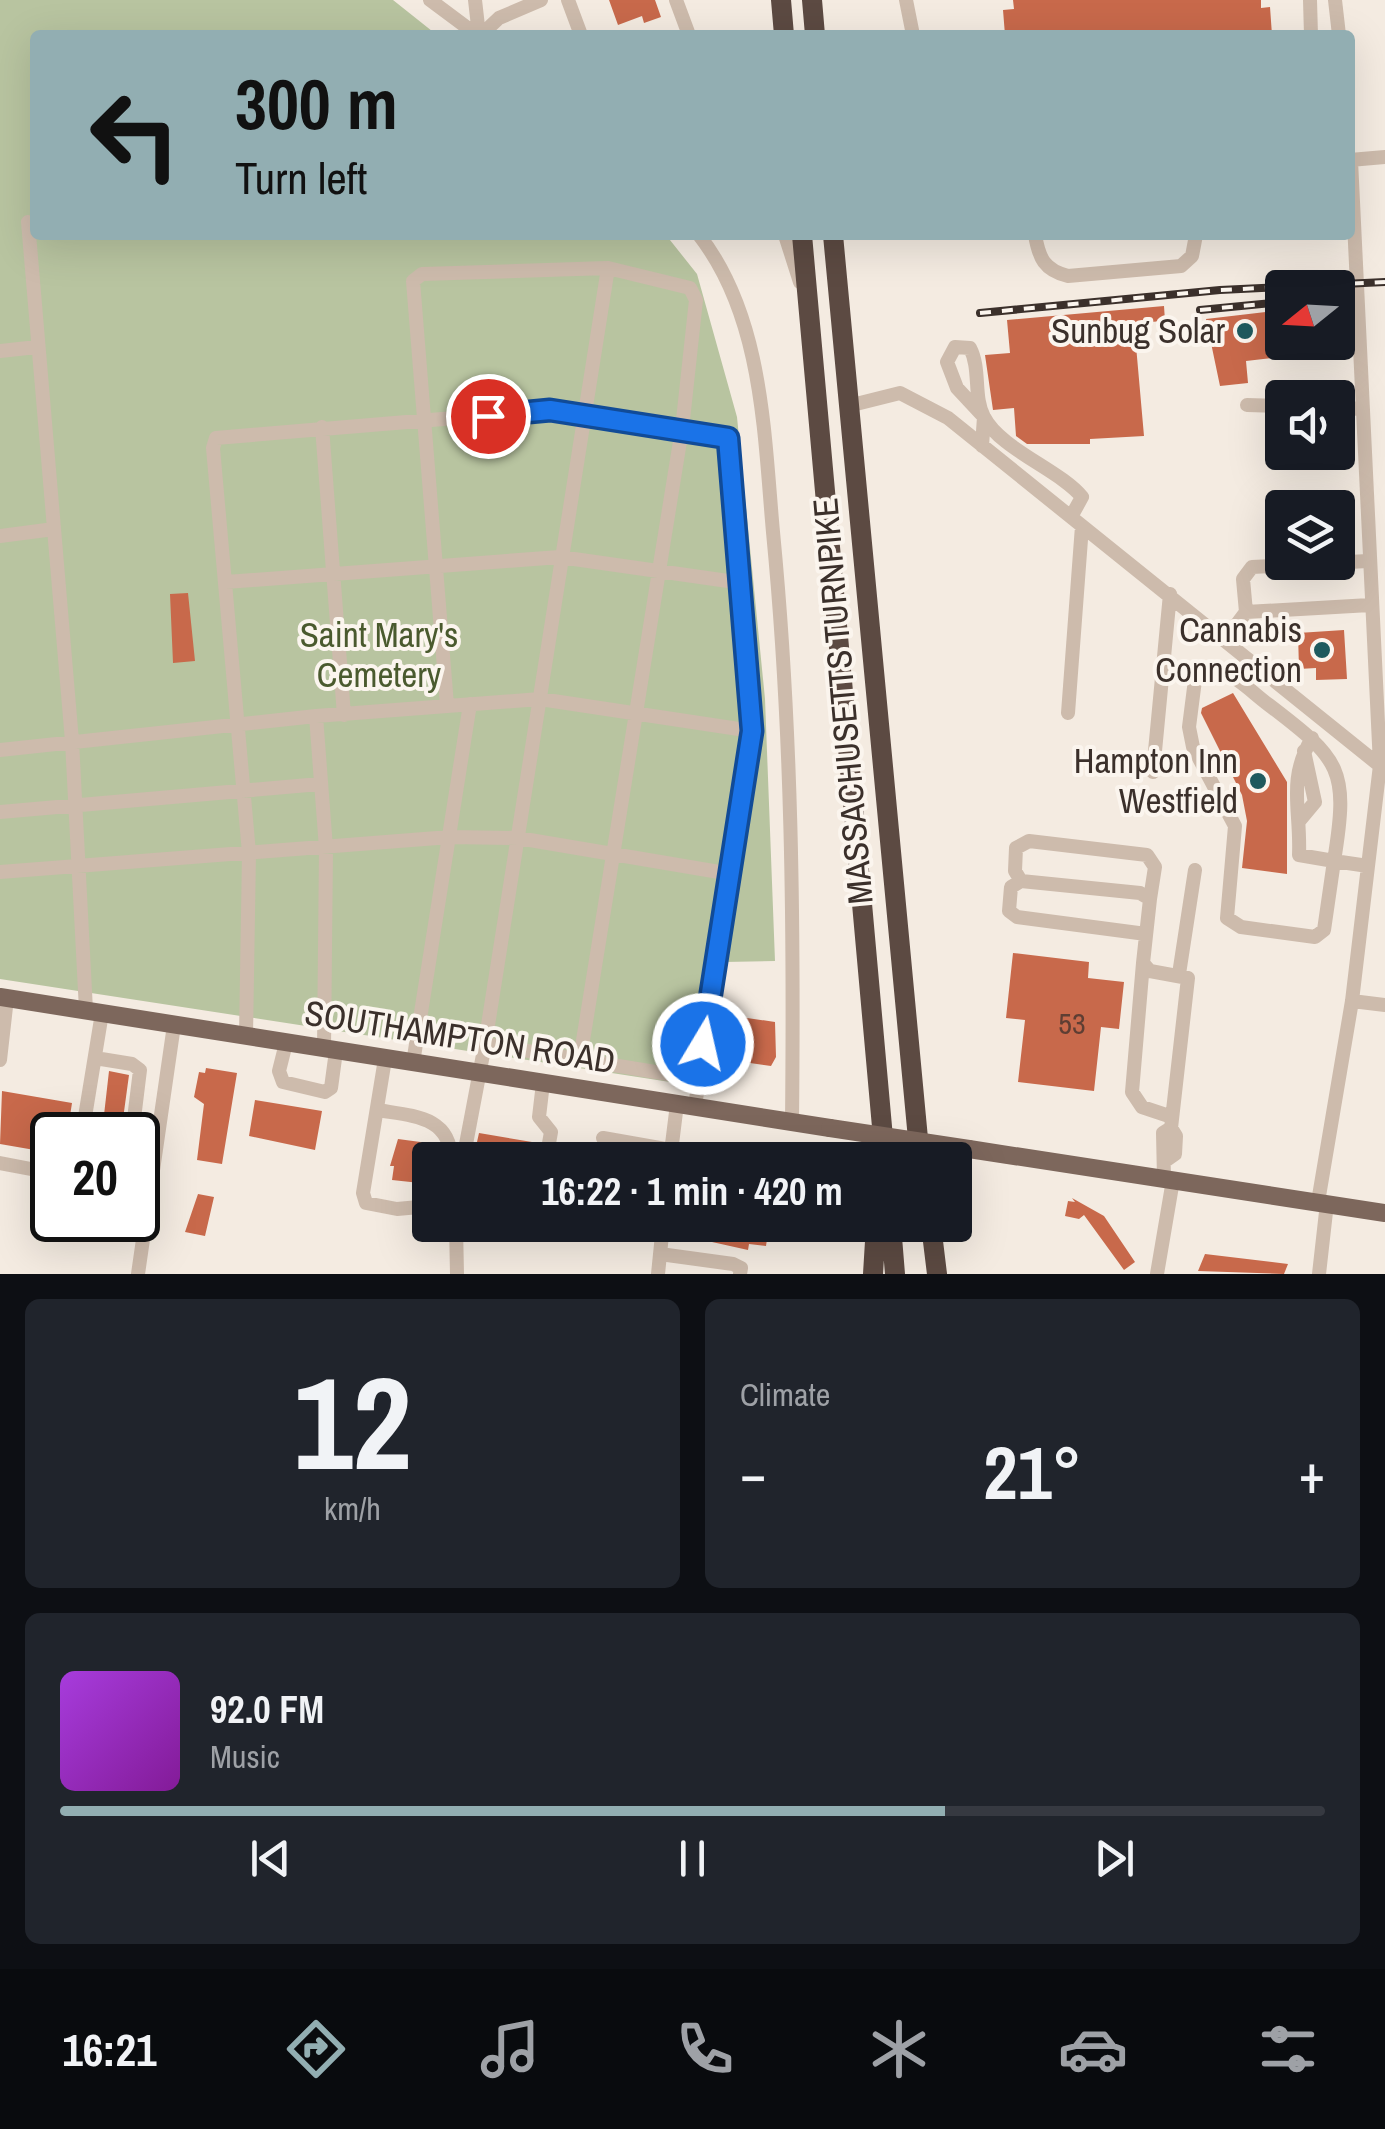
<!DOCTYPE html>
<html lang="en">
<head>
<meta charset="utf-8">
<style>
	body { margin:0; font-family:"Archivo Narrow",sans-serif; background:#20242c; color:#f1f3f6; height:100vh; display:flex; flex-direction:column; font-size:38px; white-space:nowrap }
	* { box-sizing:border-box; margin:0 }
	p { font-size:32px; color:#9ea1a6 }
	.icon { flex:none; width:55px; height:55px; fill:none; stroke:currentColor; stroke-width:2; stroke-linecap:round; stroke-linejoin:round }
	.map { position:relative; height:1274px; overflow:hidden }
	.panel { display:flex; flex-direction:column; gap:25px; padding:25px; background:#0d0f14; flex:1 }
	.panel>* { flex:none }
	.top-card { position:absolute; left:30px; top:30px; width:1325px; height:210px; border-radius:10px; box-shadow:0 10px 40px #0002; background:#92aeb2; color:#111; overflow:hidden }
	.needle { width:65px; rotate:252deg }
	.fabs { position:absolute; left:1265px; top:270px; display:grid; gap:20px }
	.fabs a { display:grid; place-items:center; width:90px; height:90px; border-radius:10px; background:#171b24; box-shadow:0 10px 40px #0002; font-size:50px }
	.speed { position:absolute; left:30px; top:1112px; display:flex; gap:20px; font-size:50px; font-weight:700; text-align:center }
	.speed>* { display:grid; place-content:center; width:130px; height:130px; border-radius:50%; background:#171b24; box-shadow:0 10px 40px #0002; line-height:1 }
	.speed .limit { border:5px solid #111; border-radius:15px; background:#fff; color:#111 }
	.pin { position:absolute; display:grid; place-items:center; width:85px; height:85px; color:#fff; margin:-42px; border:5px solid #fff; border-radius:50%; box-shadow:0 2px 10px #0007 }
	.me { position:absolute; width:110px; margin:-55px; rotate:9deg; stroke-linejoin:round; filter:drop-shadow(0 0 8px #0008) }
	.turn { display:flex; align-items:center; gap:35px; height:210px; padding:0 40px; font-size:45px }
	.turn .icon { width:130px; height:130px; stroke-width:2.5 }
	.turn b { display:block; font-size:70px; line-height:85px }
	.big { font-size:75px; font-weight:700; line-height:1.1 }
	.panel .tile { flex:1; display:flex; flex-direction:column; justify-content:center; gap:15px; min-width:0; padding:0 35px; border-radius:15px; background:#20242c }
	.panel .dial { align-items:center; gap:0 }
	.dial b { font-size:130px; line-height:1 }
	.song { display:flex; align-items:center; gap:30px }
	.cover { width:120px; height:120px; border-radius:15px; background:linear-gradient(135deg,hsl(280 70% 55%),hsl(290 70% 35%)) }
	.played { height:10px; border-radius:5px; background:linear-gradient(90deg,#92aeb2 70%,#363941 70%) }
	.keys { display:flex; justify-content:space-around; direction:ltr }
	.heat { display:flex; justify-content:space-between; align-items:center; font-size:55px; direction:ltr }
	.panel .tiles { flex:1; display:grid; gap:25px; grid-template-columns:1fr 1fr }
	.tile:last-child { grid-column:span 2 }
	.trip { position:absolute; left:412px; top:1142px; width:560px; height:100px; border-radius:10px; background:#171b24; box-shadow:0 10px 40px #0002; font-weight:700; line-height:100px; text-align:center }
	.tab-bar { display:flex; height:160px; justify-content:space-around; align-items:center; background:#090b0e; color:#9ea1a6 }
	.tab-bar .icon { width:70px; height:70px }
	.tab-bar .active { color:#92aeb2 }
	.tab-bar b { font-size:45px; color:#f1f3f6 }
	.map>svg:first-child { display:block }
</style>
</head>
<body>
<div class="map">
<svg width="1385" height="1274" viewBox="0 0 1385 1274">
	<rect width="100%" height="100%" fill="#f4ebe1"/>
	<!-- green -->
	<path fill="#b8c4a0" d="M0,0H393L437,35H35V235H666L697,274L737,417L765,699L775,961L724,962L709,1088L0,979Z"/>
	<!-- building -->
	<path fill="#c8694b" d="M609,0H655L661,17L644,23L642,16L618,25Z
		M1013,0H1261V8L1270,7L1272,35H1005L1003,10L1014,9Z
		M1164,306L1165,321L1134,323L1144,436L1090,439V444H1027L1016,436L1014,408L993,410L985,355L1010,353L1007,320Z
		M1282,310V342H1339L1340,350L1246,361L1248,383L1220,386L1206,319Z
		M188,593L195,661L173,663L170,594Z
		M1344,630L1347,679L1316,680V668L1299,669L1298,633Z
		M1233,693L1287,782V874L1242,868L1247,821L1242,795L1201,713L1202,708Z
		M1013,953L1089,962L1088,978L1124,982L1119,1029L1101,1027L1094,1091L1018,1082L1025,1020L1006,1018Z
		M720,1014L775,1022L776,1057L771,1066L715,1058Z
		M206,1068L237,1073L222,1164L197,1160L204,1104L194,1097L199,1072L205,1073Z
		M109,1071L129,1075L123,1119L104,1115Z
		M2,1091L72,1103L67,1135H52V1153L0,1144Z
		M255,1100L322,1111L315,1150L249,1136Z
		M479,1133L538,1143L536,1160L475,1151Z
		M398,1139L428,1143L430,1172L422,1171L420,1183L392,1180L394,1166H390Z
		M198,1194L214,1197L205,1236L185,1232Z
		M1072,1198L1104,1216L1135,1262L1124,1270L1084,1215L1079,1219L1065,1216L1068,1201L1075,1202Z
		M687,1225H769L766,1246L749,1244L748,1250L685,1236Z
		M1205,1254L1288,1264L1284,1274L1198,1271Z"/>
	<g fill="none" stroke-linecap="round" stroke-linejoin="round">
		<!-- minor -->
		<path stroke="#cdbbac" stroke-width="14" d="M430,0L477,35
			M475,0L479,35
			M568,0L581,35
			M676,0L689,35
			M906,0L913,35
			M1310,0L1311,35
			M1335,0L1339,35
			M481,35L499,18L541,0
			M1350,160L1385,157
			M28,222L72,741L86,1010
			M699,235C763,317 764,433 773,532C792,729 794,924 792,1122
			M785,235L800,282
			M1035,235C1039,258 1044,270 1068,276L1181,266L1192,256L1196,235
			M0,351L37,347
			M1247,405L1282,406
			M848,406L900,393L948,418L1384,769
			M1338,408L1363,409
			M322,427L344,715
			M982,446L984,417L957,388L947,362L955,347L970,348C981,369 973,397 984,417C1000,449 1060,470 1082,497L1071,517
			M0,536L54,529
			M226,582L560,557L742,583
			M1246,612L1370,605
			M1225,640L1246,612L1243,579L1252,567L1368,561
			M447,705L413,281L422,274L608,268L690,288L696,300L682,429L580,1059
			M1068,713L1082,526
			M316,716L326,848L324,1049
			M1312,738C1287,780 1301,809 1299,855L1334,861L1324,930L1315,937L1241,927L1227,918L1235,826L1193,747L1189,727L1195,680L1218,670C1236,675 1254,694 1269,705C1341,760 1349,769 1334,861L1368,866
			M0,750L316,716L540,699L752,731
			M1153,772L1170,594
			M0,812L320,784
			M1300,820L1315,802L1304,751
			M0,872L450,837L518,838L731,874
			M1021,881L1015,871L1016,848L1029,841L1147,855L1155,867L1150,899
			M1146,934L1017,917L1009,911L1011,887L1021,881L1140,893L1150,899L1143,963L1150,971L1188,978L1171,1128
			M1143,963L1132,1092L1142,1107L1172,1117
			M1179,974L1195,870
			M1352,1001L1385,1005
			M246,1036L249,853L213,448L216,438L550,410L728,438L752,731L695,1106
			M286,1043L279,1071L283,1082L325,1092L331,1088L336,1051
			M485,1044L698,1079
			M95,1058L132,1064L140,1070L132,1135
			M385,1059L363,1193L366,1203L397,1209L430,1206
			M0,1060L7,998
			M413,1063L470,704
			M543,1083L539,1117L551,1132L546,1160
			M377,1110C413,1116 451,1116 451,1160
			M82,1135L102,1013
			M603,1138L671,1150
			M463,1160L485,1044L608,268
			M670,1160L677,1104
			M0,1163L52,1173
			M1164,1178L1163,1133L1171,1128L1176,1136L1175,1154L1165,1161
			M1318,1202L1352,1001L1380,765L1351,160
			M456,1225L457,1274
			M660,1254L733,1264L741,1268L740,1274
			M138,1274L174,1025
			M658,1274L663,1225
			M1157,1274L1173,1180
			M1319,1274L1327,1203"/>
		<!-- major -->
		<path stroke="#7d675c" stroke-width="18" d="M0,997L830,1128
			M969,1149L1385,1213"/>
		<!-- highway -->
		<path stroke="#5c4a42" stroke-width="20" d="M781,0L784,35
			M812,0L815,35
			M802,235L885,1160
			M833,235L920,1160
			M891,1225L895,1274
			M931,1225L937,1274
			M873,1274L876,1225"/>
		<defs>
			<path id="rail" d="M1200,310L1282,302
				M980,313L1220,290L1385,282"/>
		</defs>
		<!-- rail casing -->
		<use href="#rail" stroke="#3b302b" stroke-width="8"/>
		<!-- rail -->
		<use href="#rail" stroke="#fbf5ee" stroke-width="4" stroke-dasharray="11" stroke-linecap="butt"/>
		<!-- major-bridge -->
		<path stroke="#7d675c" stroke-width="18" d="M830,1128L969,1149"/>
	</g>
	<g fill="none" stroke-linecap="round" stroke-linejoin="round">
		<defs>
			<path id="route" d="M488,416L550,410L728,438L752,731L703,1044"/>
		</defs>
		<!-- route casing -->
		<use href="#route" stroke="#114b97" stroke-width="25"/>
		<!-- route -->
		<use href="#route" stroke="#1a73e8" stroke-width="18"/>
	</g>
	<!-- markers -->
	<g fill="#1f5a5e" stroke="#fbf5ee" stroke-width="4">
		<circle cx="1245" cy="331" r="10"/>
		<circle cx="1322" cy="650" r="10"/>
		<circle cx="1258" cy="781" r="10"/>
	</g>
	<g text-anchor="middle" stroke-width="8" stroke-linejoin="round" paint-order="stroke">
		<!-- number labels -->
		<g font-size="30" fill="#5e3e33">
			<text x="1072" y="1034">53</text>
		</g>
		<!-- poi labels -->
		<g font-size="35" fill="#3b302b" stroke="#fbf5ee" text-anchor="end">
			<text x="1225" y="343">Sunbug Solar</text>
			<text x="1302" y="642">Cannabis<tspan x="1302" dy="40">Connection</tspan></text>
			<text x="1238" y="773">Hampton Inn<tspan x="1238" dy="40">Westfield</tspan></text>
		</g>
		<!-- park labels -->
		<g font-size="35" fill="#4a5a2e" stroke="#fbf5ee">
			<text x="379" y="647">Saint Mary's<tspan x="379" dy="40">Cemetery</tspan></text>
		</g>
		<!-- street labels -->
		<g font-size="35" fill="#3b302b" stroke="#fbf5ee">
			<text transform="translate(843 701) rotate(-95)" y="12">MASSACHUSETTS TURNPIKE</text>
			<text transform="translate(460 1037) rotate(9)" y="12">SOUTHAMPTON ROAD</text>
		</g>
	</g>
</svg>
<div class="fabs">
<a><svg class="needle" viewBox="-14 -14 28 28"><path d="M0-13l5 13h-10z" fill="#e53935"/><path d="M0 13l5-13h-10z" fill="#9ea1a6"/></svg></a>
<a><svg class="icon" aria-label="sound" viewBox="0 0 24 24"><path d="M4 9h4l5-4v14l-5-4H4zM17 9q2 3 0 6"/></svg></a>
<a><svg class="icon" aria-label="layers" viewBox="0 0 24 24"><path d="M12 4l9 5-9 5-9-5zM3 14l9 5 9-5"/></svg></a>
</div>
<div class="speed"><div class="limit">20</div></div>
<div class="pin" style="left:488px;top:416px;background:#d93025"><svg class="icon" aria-label="arrive" viewBox="0 0 24 24"><path d="M6 21V4h12l-3 4 3 4H6"/></svg></div>
<svg class="me" style="left:703px;top:1044px" viewBox="-20 -20 40 40"><circle r="17" fill="#1a73e8" stroke="#fff" stroke-width="3"/><path d="M0-11L8 9 0 5-8 9z" fill="#fff"/></svg>
<div class="trip">16:22 · 1 min · 420 m</div>
<div class="top-card">
<div class="turn"><svg class="icon" aria-label="left" viewBox="0 0 24 24"><path d="M17 20v-9H6M10 6l-5 5 5 5"/></svg><div><b>300 m</b>Turn left</div></div>
</div>
</div>
<section class="panel">
<div class="tiles">
<div class="tile dial"><b>12</b><p>km/h</p></div>
<div class="tile"><p>Climate</p>
<div class="heat"><a>−</a><b class="big">21°</b><a>+</a></div>
</div>
<div class="tile">
<div class="song"><i class="cover"></i><div><b>92.0 FM</b><p>Music</p></div></div>
<div class="played"></div>
<div class="keys"><svg class="icon" aria-label="previous" viewBox="0 0 24 24"><path d="M18 5L8 12l10 7zM5 5v14"/></svg><svg class="icon" aria-label="pause" viewBox="0 0 24 24"><path d="M8 5v14M16 5v14"/></svg><svg class="icon" aria-label="next" viewBox="0 0 24 24"><path d="M6 5l10 7-10 7zM19 5v14"/></svg></div>
</div>
</div>
</section>
<nav class="tab-bar">
<b>16:21</b>
<svg class="icon active" aria-label="directions" viewBox="0 0 24 24"><path d="M12 3l9 9-9 9-9-9zM9 14v-3h6M13 9l2 2-2 2"/></svg>
<svg class="icon" aria-label="music" viewBox="0 0 24 24"><path d="M9 18V5l10-2v13"/><circle cx="6" cy="18" r="3"/><circle cx="16" cy="16" r="3"/></svg>
<svg class="icon" aria-label="phone" viewBox="0 0 24 24"><path d="M5 4h4l2 5-3 2q2 4 5 5l2-3 5 2v4C11 20 4 13 5 4z"/></svg>
<svg class="icon" aria-label="climate" viewBox="0 0 24 24"><path d="M12 3v18M4 7l16 10M4 17L20 7"/></svg>
<svg class="icon" aria-label="car" viewBox="0 0 24 24"><path d="M5 17H2v-5l4-1 3-4h7l3 4 3 1v5h-3M9 17h6M6 11h13"/><circle cx="7" cy="17" r="2"/><circle cx="17" cy="17" r="2"/></svg>
<svg class="icon" aria-label="filters" viewBox="0 0 24 24"><path d="M4 7h16M4 17h16"/><circle cx="9" cy="7" r="2"/><circle cx="15" cy="17" r="2"/></svg>
</nav>
</body>
</html>
